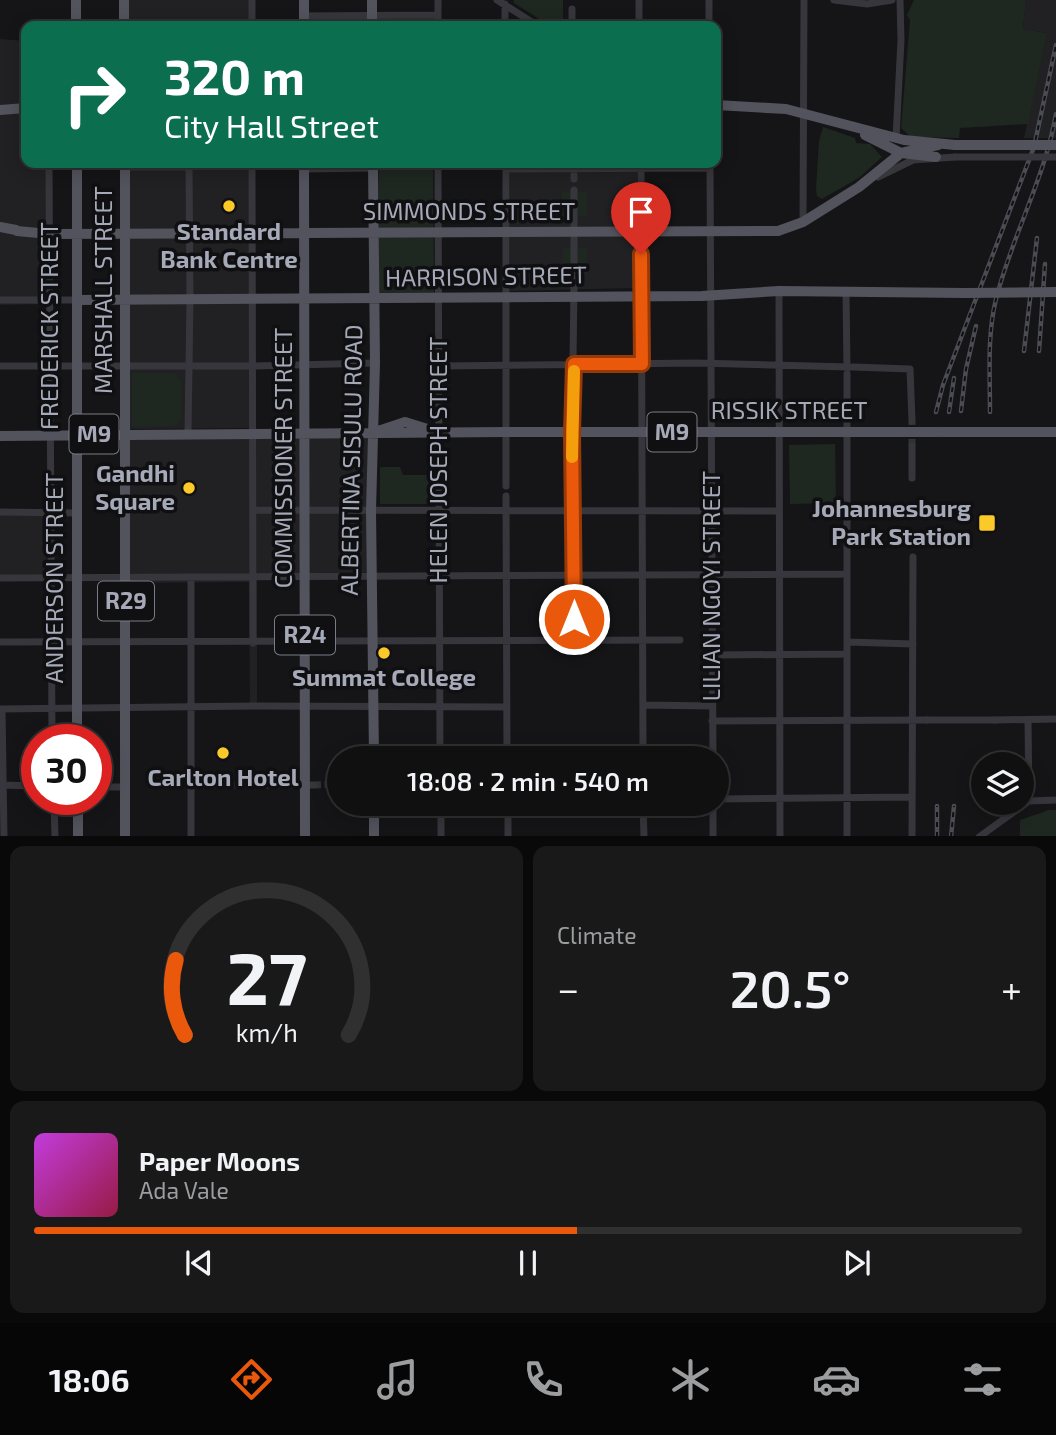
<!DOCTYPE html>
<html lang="en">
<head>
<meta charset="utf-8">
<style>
  body { margin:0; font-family:"Exo 2",sans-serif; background:#19191a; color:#f1f3f6; height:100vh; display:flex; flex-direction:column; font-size:26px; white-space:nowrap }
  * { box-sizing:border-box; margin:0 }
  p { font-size:23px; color:#9c9d9f }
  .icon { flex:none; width:38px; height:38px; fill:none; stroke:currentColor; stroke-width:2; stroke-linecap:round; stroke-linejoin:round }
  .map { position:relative; height:836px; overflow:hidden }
  .side { display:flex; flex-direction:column; gap:10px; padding:10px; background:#090909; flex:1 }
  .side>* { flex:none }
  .top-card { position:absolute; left:21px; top:21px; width:700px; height:147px; border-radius:14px; box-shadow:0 4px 18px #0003,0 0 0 2px #303031; background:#0b6e4f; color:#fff; overflow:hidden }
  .fabs { position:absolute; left:971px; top:752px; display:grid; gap:14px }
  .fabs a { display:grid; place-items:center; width:63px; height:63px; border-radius:50%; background:#101011; box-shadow:0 4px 18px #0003,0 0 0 2px #303031; font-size:35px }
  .speed { position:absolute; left:21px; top:724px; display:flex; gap:14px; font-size:35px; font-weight:700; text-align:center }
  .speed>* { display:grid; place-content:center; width:91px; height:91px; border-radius:50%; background:#101011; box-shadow:0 4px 18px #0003,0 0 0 2px #303031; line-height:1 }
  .speed .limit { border:10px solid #d22; background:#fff; color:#111 }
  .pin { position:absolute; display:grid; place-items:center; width:60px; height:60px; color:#fff; margin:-72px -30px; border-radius:50% 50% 50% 0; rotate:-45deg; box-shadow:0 0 7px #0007 }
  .pin .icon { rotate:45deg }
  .me { position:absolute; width:77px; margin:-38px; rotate:0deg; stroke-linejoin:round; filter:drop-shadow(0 0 5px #0008) }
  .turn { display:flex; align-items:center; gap:24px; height:147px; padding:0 28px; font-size:32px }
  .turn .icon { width:91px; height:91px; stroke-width:2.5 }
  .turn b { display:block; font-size:49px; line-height:60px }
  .big { font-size:52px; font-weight:600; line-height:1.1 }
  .side .widget { flex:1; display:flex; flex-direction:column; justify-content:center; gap:10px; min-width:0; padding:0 24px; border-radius:14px; background:#19191a }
  .side .dial { align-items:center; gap:0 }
  .dial svg { height:182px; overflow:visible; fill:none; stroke:#303031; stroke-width:7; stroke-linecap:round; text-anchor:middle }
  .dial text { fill:#f1f3f6; stroke:none }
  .song { display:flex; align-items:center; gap:21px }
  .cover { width:84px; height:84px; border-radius:10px; background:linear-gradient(135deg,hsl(290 70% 55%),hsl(340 70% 35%)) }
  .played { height:7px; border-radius:4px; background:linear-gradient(90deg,#ea580c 55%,#303031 55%) }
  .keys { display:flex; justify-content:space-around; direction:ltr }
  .heat { display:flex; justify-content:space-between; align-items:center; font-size:38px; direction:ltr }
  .side .tiles { flex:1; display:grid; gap:10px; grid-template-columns:1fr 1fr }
  .widget:last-child { grid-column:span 2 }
  .trip { position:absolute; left:327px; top:746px; width:402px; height:70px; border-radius:35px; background:#101011; box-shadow:0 4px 18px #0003,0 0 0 2px #303031; font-weight:600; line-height:70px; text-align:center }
  .tab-bar { display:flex; height:112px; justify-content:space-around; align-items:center; background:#060607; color:#9c9d9f }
  .tab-bar .icon { width:49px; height:49px }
  .tab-bar .on { color:#ea580c }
  .tab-bar b { font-size:32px; color:#f1f3f6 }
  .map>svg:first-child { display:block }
</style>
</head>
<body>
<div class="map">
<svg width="1056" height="837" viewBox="0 0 1056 837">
  <rect width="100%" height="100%" fill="#151517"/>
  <path fill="#212124" d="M129,0H249V26H129Z
    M1026,0H1056V138H1024L1047,33L1023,29Z
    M0,39L26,41V163H47V304L0,305Z
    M129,163H250V428L128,429Z
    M510,163H637V288L510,291Z
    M372,429V572L257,574V709H250L249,582L129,583L128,431Z
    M0,514L47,516L46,574L0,575Z"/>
  <path fill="#1f2721" d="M514,0H563V26H550L514,3Z
    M914,0H1026L1023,29L1047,33L1028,124L960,128L959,138L911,137L901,128L910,20L907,15Z
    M823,127L855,138L856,143L870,144L882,157L860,177L822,199L817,196L816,189L819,141Z
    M379,163H433L434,293H379Z
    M562,192H587V216H562Z
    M563,248H587V274H563Z
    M132,373H174L181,382V419L175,426L132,427Z
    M835,444L836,503L790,504L789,445Z
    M380,467H400L403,475H432L433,504H380Z
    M1049,810H1056V836H1020V820Z"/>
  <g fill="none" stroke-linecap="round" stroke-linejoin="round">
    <path stroke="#323337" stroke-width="7" stroke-dasharray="7 3.5" stroke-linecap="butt" d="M912,446V421
      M203,785H289
      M314,785L340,784"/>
    <path stroke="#36363c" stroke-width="7" d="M252,0V26
      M438,0V26
      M497,0L538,26
      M639,0V26
      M709,0V26
      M834,0L867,4L892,0
      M505,4V26
      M572,9V26
      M304,16L438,15
      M896,138L901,40L900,0
      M49,163L52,740
      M252,163L253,643
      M438,163L440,758
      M506,163V486
      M641,163L643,758
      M710,163L713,758
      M125,167H189
      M304,169L373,168
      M506,169L710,168
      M878,177L913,160L955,157
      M574,179V163
      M574,190V276
      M803,222L804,0
      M779,291L780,837
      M846,292L847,369
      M0,300H77
      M0,366H253L375,363
      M439,366L696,363L850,367
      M853,367L910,369L912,421
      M847,374V837
      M188,433L190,300L189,163
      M912,446V478
      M506,496L507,758
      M253,510L779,511
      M847,511L907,510
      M0,512L77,513
      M0,578L847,574
      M574,641L572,432L574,287
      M0,642L680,640
      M847,642L913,644
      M712,655L847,654
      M643,705L712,706
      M0,709L253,706L507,707
      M2,709L4,837
      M995,720L1056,719
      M1028,720L1029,801
      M712,721L927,720
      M0,785L37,786
      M289,785H314
      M96,787H126
      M718,799L912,797
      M54,800L55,837
      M441,803V837
      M508,803V837
      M643,803L644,837
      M713,803V837
      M191,837V577
      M912,837L913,557
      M979,837L1029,801L1056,800"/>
    <path stroke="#52535c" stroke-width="10" d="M76,0V26
      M124,0V26
      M304,0V26
      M372,0V26
      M716,105L786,109L904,140L955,145
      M0,110L26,108
      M865,135L901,153L936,157
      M77,163V740
      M125,163V837
      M304,163L305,837
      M373,163L375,363L371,510L374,758
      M0,227L16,230
      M17,231L49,234L778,231L803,222L859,187L901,153L938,145
      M77,300L702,296L779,291L965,293
      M378,431L405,422L434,431
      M0,436L506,432H941
      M78,837V800
      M374,837V803"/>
    <defs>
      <path id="rail" d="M1024,351L1037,238
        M1039,351L1045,264
        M961,411L966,369L976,326
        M936,412L943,385L1034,147L1056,45
        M949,412L954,378
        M990,412C990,374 987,336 996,299C1012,236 1045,178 1056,114
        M937,837V806
        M951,837L954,806"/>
    </defs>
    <use href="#rail" stroke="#4b4c53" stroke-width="4.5"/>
    <use href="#rail" stroke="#101012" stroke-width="2" stroke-dasharray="5" stroke-linecap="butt"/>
    <path stroke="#36363c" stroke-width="7" d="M955,157H1056
      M927,720H995"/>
    <path stroke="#52535c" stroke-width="10" d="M955,145H1056
      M965,293L1056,292
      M941,432H1056"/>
  </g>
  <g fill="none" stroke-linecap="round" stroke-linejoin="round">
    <defs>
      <path id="route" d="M574,619L572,432L574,364H642L641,254"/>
    </defs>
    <use href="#route" stroke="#983908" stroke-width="18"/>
    <use href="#route" stroke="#ea580c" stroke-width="12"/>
    <path stroke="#f59e0b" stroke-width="12" d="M572,457L574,371"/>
  </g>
  <g fill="#fbca29" stroke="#101012" stroke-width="2.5">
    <circle cx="229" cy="206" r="7"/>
    <circle cx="189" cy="488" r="7"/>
    <rect x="978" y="514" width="18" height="18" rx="3.5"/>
    <circle cx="384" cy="653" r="7"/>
    <circle cx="223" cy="753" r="7"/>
  </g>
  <g text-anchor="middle" stroke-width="7" stroke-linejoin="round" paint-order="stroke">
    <g fill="#101012" stroke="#797c86" stroke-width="2">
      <rect x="647.5" y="412.5" width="49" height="39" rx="5"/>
      <rect x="69.5" y="414.5" width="49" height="39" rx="5"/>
      <rect x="98" y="581.5" width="56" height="39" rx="5"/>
      <rect x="275" y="615.5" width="60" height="39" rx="5"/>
    </g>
    <g font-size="23" font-weight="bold" fill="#a6aab8">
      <text x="672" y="440">M9</text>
      <text x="94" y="442">M9</text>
      <text x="126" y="609">R29</text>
      <text x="305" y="643">R24</text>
    </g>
    <g font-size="24" fill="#a6aab8" stroke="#101012">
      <text x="469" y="220">SIMMONDS STREET</text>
      <text transform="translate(486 277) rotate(-1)" y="8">HARRISON STREET</text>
      <text transform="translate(104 290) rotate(-90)" y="8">MARSHALL STREET</text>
      <text transform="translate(50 326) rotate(-90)" y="8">FREDERICK STREET</text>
      <text x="789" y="419">RISSIK STREET</text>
      <text transform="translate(284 458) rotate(-90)" y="8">COMMISSIONER STREET</text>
      <text transform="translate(352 460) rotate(-89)" y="8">ALBERTINA SISULU ROAD</text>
      <text transform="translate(439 460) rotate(-90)" y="8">HELEN JOSEPH STREET</text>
      <text transform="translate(55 578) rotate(-90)" y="8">ANDERSON STREET</text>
      <text transform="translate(712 586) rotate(-90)" y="8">LILIAN NGOYI STREET</text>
    </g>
    <g font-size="24" font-weight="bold" fill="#a6aab8" stroke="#101012">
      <text x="229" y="240">Standard<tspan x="229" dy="28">Bank Centre</tspan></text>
      <text x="175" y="482" text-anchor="end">Gandhi<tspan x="175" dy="28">Square</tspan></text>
      <text x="971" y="517" text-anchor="end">Johannesburg<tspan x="971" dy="28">Park Station</tspan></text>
      <text x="384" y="686">Summat College</text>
      <text x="223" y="786">Carlton Hotel</text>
    </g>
  </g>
</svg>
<div class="fabs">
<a><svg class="icon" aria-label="layers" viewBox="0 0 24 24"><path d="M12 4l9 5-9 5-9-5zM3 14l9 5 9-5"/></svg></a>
</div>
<div class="speed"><div class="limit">30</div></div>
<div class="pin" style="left:641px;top:254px;background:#d93025"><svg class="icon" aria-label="arrive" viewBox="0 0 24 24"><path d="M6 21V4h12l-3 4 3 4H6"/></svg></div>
<svg class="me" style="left:574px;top:619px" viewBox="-20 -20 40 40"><circle r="17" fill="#ea580c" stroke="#fff" stroke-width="3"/><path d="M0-11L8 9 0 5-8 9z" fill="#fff"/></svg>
<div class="trip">18:08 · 2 min · 540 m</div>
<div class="top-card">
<div class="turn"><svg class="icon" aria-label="right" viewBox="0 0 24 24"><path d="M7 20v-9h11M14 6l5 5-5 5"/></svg><div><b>320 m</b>City Hall Street</div></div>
</div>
</div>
<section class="side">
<div class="tiles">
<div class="widget dial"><svg viewBox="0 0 100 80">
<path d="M14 69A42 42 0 1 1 86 69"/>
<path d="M14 69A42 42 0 0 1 10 36" stroke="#ea580c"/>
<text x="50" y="56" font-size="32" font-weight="700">27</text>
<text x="50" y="72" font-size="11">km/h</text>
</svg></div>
<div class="widget"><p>Climate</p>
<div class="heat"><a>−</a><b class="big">20.5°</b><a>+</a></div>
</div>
<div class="widget">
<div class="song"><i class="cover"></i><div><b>Paper Moons</b><p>Ada Vale</p></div></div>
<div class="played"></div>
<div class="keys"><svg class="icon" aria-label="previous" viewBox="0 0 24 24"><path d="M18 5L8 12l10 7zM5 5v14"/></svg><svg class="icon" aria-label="pause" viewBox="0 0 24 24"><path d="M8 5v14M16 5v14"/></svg><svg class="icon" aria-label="next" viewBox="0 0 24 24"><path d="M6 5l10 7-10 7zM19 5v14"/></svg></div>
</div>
</div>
</section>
<nav class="tab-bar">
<b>18:06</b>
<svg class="icon on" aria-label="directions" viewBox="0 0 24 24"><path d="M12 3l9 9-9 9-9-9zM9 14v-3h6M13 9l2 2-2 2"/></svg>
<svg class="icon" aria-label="music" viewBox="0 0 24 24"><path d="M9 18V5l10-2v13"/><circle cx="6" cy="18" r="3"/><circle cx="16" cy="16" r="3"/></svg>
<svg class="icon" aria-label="phone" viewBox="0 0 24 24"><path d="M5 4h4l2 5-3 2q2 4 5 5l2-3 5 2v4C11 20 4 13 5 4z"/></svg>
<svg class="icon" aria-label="climate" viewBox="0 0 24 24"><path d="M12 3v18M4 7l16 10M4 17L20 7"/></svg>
<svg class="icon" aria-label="car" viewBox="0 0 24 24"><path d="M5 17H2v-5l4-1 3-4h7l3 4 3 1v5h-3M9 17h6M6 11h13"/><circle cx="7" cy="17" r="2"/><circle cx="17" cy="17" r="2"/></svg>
<svg class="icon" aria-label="filters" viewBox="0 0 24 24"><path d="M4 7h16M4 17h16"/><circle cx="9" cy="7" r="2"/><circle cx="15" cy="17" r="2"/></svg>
</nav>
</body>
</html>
